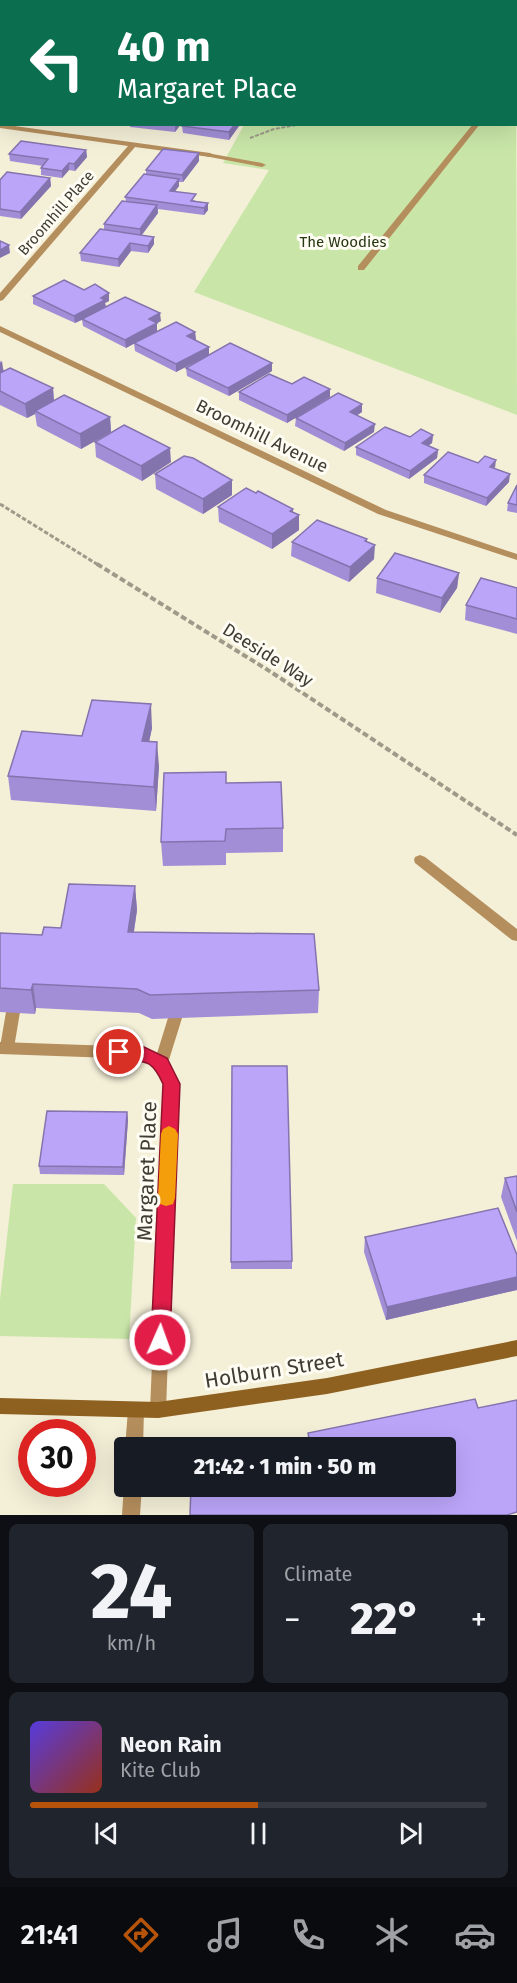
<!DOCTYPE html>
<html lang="en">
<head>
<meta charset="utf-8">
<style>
  body { margin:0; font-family:"Fira Sans",sans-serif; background:#20242c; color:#f1f3f6; height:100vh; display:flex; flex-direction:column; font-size:22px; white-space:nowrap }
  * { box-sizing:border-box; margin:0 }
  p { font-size:20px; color:#9ea1a6 }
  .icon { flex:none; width:33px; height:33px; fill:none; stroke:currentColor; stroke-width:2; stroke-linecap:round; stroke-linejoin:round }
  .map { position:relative; height:1515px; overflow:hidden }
  .panel { display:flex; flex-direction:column; gap:9px; padding:9px; background:#0d0f14; flex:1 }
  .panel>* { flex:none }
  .guide { position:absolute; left:0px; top:0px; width:518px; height:126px; box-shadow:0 6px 24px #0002; background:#0b6e4f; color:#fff; overflow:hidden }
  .speed { position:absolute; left:18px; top:1419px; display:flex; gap:12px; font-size:30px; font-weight:700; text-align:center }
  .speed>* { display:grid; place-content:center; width:78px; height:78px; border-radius:50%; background:#171b24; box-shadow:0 6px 24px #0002; line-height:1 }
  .speed .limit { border:9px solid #d22; background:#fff; color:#111 }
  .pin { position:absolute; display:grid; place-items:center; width:51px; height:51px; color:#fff; margin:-26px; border:3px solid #fff; border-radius:50%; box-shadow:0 2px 6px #0007 }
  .me { position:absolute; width:66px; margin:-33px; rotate:2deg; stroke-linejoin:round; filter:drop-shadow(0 0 4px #0008) }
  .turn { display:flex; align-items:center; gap:21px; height:126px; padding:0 18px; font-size:27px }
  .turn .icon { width:78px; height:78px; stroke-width:2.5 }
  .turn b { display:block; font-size:42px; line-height:51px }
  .big { font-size:45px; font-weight:800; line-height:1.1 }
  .panel .tile { flex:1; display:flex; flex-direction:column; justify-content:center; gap:9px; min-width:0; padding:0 21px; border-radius:9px; background:#20242c }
  .panel .dial { align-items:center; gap:0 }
  .dial b { font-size:78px; line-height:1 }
  .song { display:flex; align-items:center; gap:18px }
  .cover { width:72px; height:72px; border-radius:9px; background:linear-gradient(135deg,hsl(250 70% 55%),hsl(10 70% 35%)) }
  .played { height:6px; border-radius:3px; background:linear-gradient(90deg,#b45309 50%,#363941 50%) }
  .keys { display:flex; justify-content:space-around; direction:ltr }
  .heat { display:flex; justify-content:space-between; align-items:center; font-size:33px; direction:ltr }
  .panel .tiles { flex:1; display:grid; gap:9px; grid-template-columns:1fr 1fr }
  .tile:last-child { grid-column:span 2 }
  .trip { position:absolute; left:114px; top:1437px; width:342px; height:60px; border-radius:6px; background:#171b24; box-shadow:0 6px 24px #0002; font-weight:800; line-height:60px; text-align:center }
  .tabs { display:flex; height:96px; justify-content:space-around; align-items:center; background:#090b0e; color:#9ea1a6 }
  .tabs .icon { width:42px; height:42px }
  .tabs .current { color:#b45309 }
  .tabs b { font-size:27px; color:#f1f3f6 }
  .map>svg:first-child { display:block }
</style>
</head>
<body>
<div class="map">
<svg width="517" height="1515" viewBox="0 0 517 1515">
  <rect width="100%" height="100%" fill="#f4efd7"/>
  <path fill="#c9e6a8" d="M516,38L517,415L194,292L269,170L223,163L244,125L516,124Z
    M13,1184H104L136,1218L129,1339L0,1336V1299Z"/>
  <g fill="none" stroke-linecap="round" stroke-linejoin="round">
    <path stroke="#9e9a89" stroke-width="2" stroke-dasharray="4 1.5" stroke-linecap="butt" d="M250,138L274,129L301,124"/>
    <path stroke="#9e9a89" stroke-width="3" stroke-dasharray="4.5 2" stroke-linecap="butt" d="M0,504L100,566"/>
    <path stroke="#9e9a89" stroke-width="4" stroke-dasharray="6 3" stroke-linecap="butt" d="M97,564L271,672L517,835"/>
    <path fill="#b58e5d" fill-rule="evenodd" d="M516,76H517L516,81Z
      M473,124H480L364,270H358V266Z
      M207,153L262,163L266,165L262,167L210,157H207Z
      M420,855L425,857L517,929V941L512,940L415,863L414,860L415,857Z
      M13,1006L18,1008L20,1012L14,1048L12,1052L7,1054L2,1052L0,1047L6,1012L8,1008Z
      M175,1012L180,1014L182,1018L168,1063L166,1067L161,1069L156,1067L154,1063L168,1018L170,1014Z"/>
    <path fill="#b58e5d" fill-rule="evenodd" d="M342,0H349L341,2Z
      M0,124L210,153L214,155L210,157L135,147L3,300L0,301V293L128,146L0,128Z
      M0,326L386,510L517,554V560L378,514L0,332Z
      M0,1042L142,1047L166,1059L178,1084L166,1410L164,1416L158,1418L152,1416L150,1410L164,1084L156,1067L140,1059L0,1054Z
      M136,1402L142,1404L144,1410L143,1448H125L128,1410L130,1404Z
      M124,1485L142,1486L140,1515H122Z"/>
    <path fill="#8e6120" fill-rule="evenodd" d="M40,0L63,2H41Z
      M516,27H517V31H516Z
      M517,1340V1356L327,1394L158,1418L0,1414V1398L158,1402L327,1378Z"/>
  </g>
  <path fill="#a18ed6" d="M237,0H274L273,2H254Z
    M375,0H414L413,2H375Z
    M130,124H181L175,132L130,127Z
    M182,126H239L229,140L183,133Z
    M86,150L87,157L75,171L69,170L62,178L41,175V168L43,166L10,161L9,154Z
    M199,161L183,182H179V186L175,191L196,201L208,203V210L204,215L158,209V213L142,235L154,244L148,253L131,251L119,267L81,261L80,253L104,230V224L126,201L125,197L146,174V170Z
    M50,178L51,186L21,219L0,216V180Z
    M84,290L109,293V301L105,303L106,307L161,321L157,323V331L126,348L83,326L82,320L75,323L33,304V296Z
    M195,332L196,340H195L209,347V355L176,372L135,351L134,343Z
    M0,360L4,371L53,388L54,401L110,417L111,432L81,449L37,426L35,414L27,418L0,405Z
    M272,363V371L229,396L187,376L186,368Z
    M292,384L330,397L287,423L239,400V392Z
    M362,404V412L357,415L374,432L344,451L295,426L296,418Z
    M433,435L432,443L428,446L438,450L437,458L409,479L356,455V447L410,437Z
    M95,442L171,462L142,481L96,457Z
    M478,463L495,469L509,482L486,506L424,483V475Z
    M155,474L232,495L203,514L156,489Z
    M517,485V513L507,511L508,503Z
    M218,507L293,509V512L299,515V530L272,549L219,522Z
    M367,539V542L374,559L349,582L291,556L292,542Z
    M459,573L457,588L440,613L376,593L377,578Z
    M517,588V634L465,620L466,605Z
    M152,728L149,742L159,766L156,811L11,800L8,776L82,736Z
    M226,783L283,828V852L226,853V865L163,866L161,842Z
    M135,886L137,910L134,932L319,990L318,1013L152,1019L139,1013L36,1008L35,1014L0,1012V933L42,935L61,928Z
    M232,1066L292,1261V1269H231Z
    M127,1112L128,1120L124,1175L40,1174L39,1166Z
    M517,1176V1241L501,1197L505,1178Z
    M365,1237L517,1255V1290L386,1320L364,1252Z"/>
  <path fill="#8374ae" d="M175,124H181L175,132Z
    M235,124H239V126L229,140V132Z
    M86,150L87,157L75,171L74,164Z
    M199,153V161L183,182L182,175Z
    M69,163V170L62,178V171Z
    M50,178L51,186L21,219L20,212Z
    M179,179V186L170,198V191Z
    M208,203V210L204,215V208Z
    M157,205L158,213L140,237V229Z
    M154,237V244L148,253V246Z
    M130,243L131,251L119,267L118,259Z
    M9,245L10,253L0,258V250Z
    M109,293V301L105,303L106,307L75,323L74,316L101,298Z
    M160,313L161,321L149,327V319Z
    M157,323V331L126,348L125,340Z
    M195,332L196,340L187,344V336Z
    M209,347V355L176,372V364Z
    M2,361L4,376L0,378V363Z
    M272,363V371L229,396L228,388Z
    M53,388L54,403L35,411V414L27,418L25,404Z
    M330,389V397L287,423V415Z
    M362,404V412L350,420V412Z
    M110,417L111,432L81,449L80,434Z
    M375,424L374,432L344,451L345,443Z
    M433,435L432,443L421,451L422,443Z
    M170,448L171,462L142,481L141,466Z
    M438,450L437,458L409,479L410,471Z
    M496,460L495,468L490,467Z
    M510,474L509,482L486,506L487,498Z
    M232,480V495L203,514V499Z
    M293,509V519L299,515V530L272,549V534L290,511Z
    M367,539L366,552L375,545L374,559L349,582L350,567L365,541Z
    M459,573L457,588L440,613L442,598Z
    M151,704L152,728L144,765L142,741Z
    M157,742L159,766L156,811L154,787Z
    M135,886L137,910L130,956L128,932Z
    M33,984L36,1008L35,1014L31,990Z
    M127,1112L128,1120L124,1175L123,1167Z
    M517,1277V1290L386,1320L387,1307Z"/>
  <path fill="#bba5f9" stroke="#8374ae" stroke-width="1.5" d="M283,0H320V2Z
    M0,80H2V102H0Z
    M184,124H235L229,132L182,126Z
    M21,141L86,150L74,164L69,163L62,171L41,168L48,159L9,154Z
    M163,149L199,153L182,175L146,170Z
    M7,172L50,178L20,212L0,209V180Z
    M144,174L179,179L170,191L196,194L191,201L208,203L204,208L125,197Z
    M122,201L157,205L140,229L104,224Z
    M100,229L154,237L148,246L130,243L118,259L80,253Z
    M0,241L9,245L0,250Z
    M64,280L84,290L95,284L109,293L101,298L105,300L74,316L33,296Z
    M125,297L160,313L149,319L157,323L125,340L82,319Z
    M176,322L195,332L187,336L209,347L176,364L134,343Z
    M230,343L272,363L228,388L186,368Z
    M10,368L53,388L25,404L0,391V373Z
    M269,374L292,384L304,377L330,389L287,415L239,392Z
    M338,393L362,404L350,412L375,424L345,443L296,418Z
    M64,395L110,417L80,434L35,411Z
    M124,425L170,448L141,466L95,442Z
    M385,427L410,437L421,429L433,435L422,443L438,450L410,471L356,447Z
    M448,452L478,463L485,456L496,460L490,467L510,474L487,498L424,475Z
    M184,456L193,458L232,480L203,499L155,474Z
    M517,485V505L508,503Z
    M246,488L256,493L258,491L293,509L290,511L299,515L272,534L218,507Z
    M317,520L367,539L365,541L375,545L350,567L292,542Z
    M395,553L459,573L442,598L377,578Z
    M481,578L517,588V619L466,605Z
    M92,700L151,704L142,741L157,742L154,787L8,776L22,731L82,736Z
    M226,772V783L281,782L283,828L226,829L225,841L161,842L164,773Z
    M69,884L135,886L128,932L314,934L319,990L150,995L137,989L33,984L31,990L0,988V933L42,935L44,927L61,928Z
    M232,1066H287L292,1261L231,1262Z
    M47,1111L127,1112L123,1167L39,1166Z
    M517,1176V1212L505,1178Z
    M498,1208L517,1255V1277L387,1307L365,1237Z
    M475,1399L478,1408L517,1400V1512L507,1515H190L191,1486H446V1448H294L310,1444L308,1433Z"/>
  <path fill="#e11d48" stroke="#92132f" stroke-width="1.5" d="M119,1046H142L167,1058L180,1084L170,1340L167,1347L160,1349L154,1347L151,1340L163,1084C148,1051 140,1066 114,1057L111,1052L114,1048Z"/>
  <path fill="#f59e0b" d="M169,1126L175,1129L178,1134L175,1198L173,1204L166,1206L160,1204L158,1198L161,1134L163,1129Z"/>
  <g text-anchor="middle" stroke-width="6" stroke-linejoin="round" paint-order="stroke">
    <g font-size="15" fill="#3e3c33" stroke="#fefcf3">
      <text transform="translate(56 213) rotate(-49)" y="5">Broomhill Place</text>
    </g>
    <g font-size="15" fill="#273612" stroke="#fefcf3">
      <text x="343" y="247">The Woodies</text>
    </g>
    <g font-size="18" fill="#3e3c33" stroke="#fefcf3">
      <text transform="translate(262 436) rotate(26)" y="6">Broomhill Avenue</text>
      <text transform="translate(268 655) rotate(32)" y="6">Deeside Way</text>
    </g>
    <g font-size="21" fill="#3e3c33" stroke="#fefcf3">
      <text transform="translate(147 1171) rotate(-88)" y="7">Margaret Place</text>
      <text transform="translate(274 1370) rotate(-9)" y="7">Holburn Street</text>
    </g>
  </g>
</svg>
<div class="speed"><div class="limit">30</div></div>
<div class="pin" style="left:119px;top:1052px;background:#d93025"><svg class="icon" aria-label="arrive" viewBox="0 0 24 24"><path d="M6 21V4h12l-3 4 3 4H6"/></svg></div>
<svg class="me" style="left:160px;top:1340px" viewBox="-20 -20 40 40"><circle r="17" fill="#e11d48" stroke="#fff" stroke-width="3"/><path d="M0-11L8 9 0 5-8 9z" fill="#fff"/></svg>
<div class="trip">21:42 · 1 min · 50 m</div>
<div class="guide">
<div class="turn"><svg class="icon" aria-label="left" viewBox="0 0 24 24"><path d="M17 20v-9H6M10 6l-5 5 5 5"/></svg><div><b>40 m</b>Margaret Place</div></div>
</div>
</div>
<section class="panel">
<div class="tiles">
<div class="tile dial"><b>24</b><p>km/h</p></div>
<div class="tile"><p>Climate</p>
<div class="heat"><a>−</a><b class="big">22°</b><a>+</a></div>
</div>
<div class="tile">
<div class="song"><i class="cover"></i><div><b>Neon Rain</b><p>Kite Club</p></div></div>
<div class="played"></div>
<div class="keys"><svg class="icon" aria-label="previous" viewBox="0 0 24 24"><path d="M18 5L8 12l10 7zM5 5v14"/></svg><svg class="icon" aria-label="pause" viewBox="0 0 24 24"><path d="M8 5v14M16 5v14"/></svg><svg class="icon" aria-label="next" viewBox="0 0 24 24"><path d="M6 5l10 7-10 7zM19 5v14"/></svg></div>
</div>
</div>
</section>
<nav class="tabs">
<b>21:41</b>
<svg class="icon current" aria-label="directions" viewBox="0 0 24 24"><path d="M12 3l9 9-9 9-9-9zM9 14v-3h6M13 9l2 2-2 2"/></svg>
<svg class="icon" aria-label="music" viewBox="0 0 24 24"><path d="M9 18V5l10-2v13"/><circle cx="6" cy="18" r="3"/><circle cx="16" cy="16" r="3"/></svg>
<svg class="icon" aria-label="phone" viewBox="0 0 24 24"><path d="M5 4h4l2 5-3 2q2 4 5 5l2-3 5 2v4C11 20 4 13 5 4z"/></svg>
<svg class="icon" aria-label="climate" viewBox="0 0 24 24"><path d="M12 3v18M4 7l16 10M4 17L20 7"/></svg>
<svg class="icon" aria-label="car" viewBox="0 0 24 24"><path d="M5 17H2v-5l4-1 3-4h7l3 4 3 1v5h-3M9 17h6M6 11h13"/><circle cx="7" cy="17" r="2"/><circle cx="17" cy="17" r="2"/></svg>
</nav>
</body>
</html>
